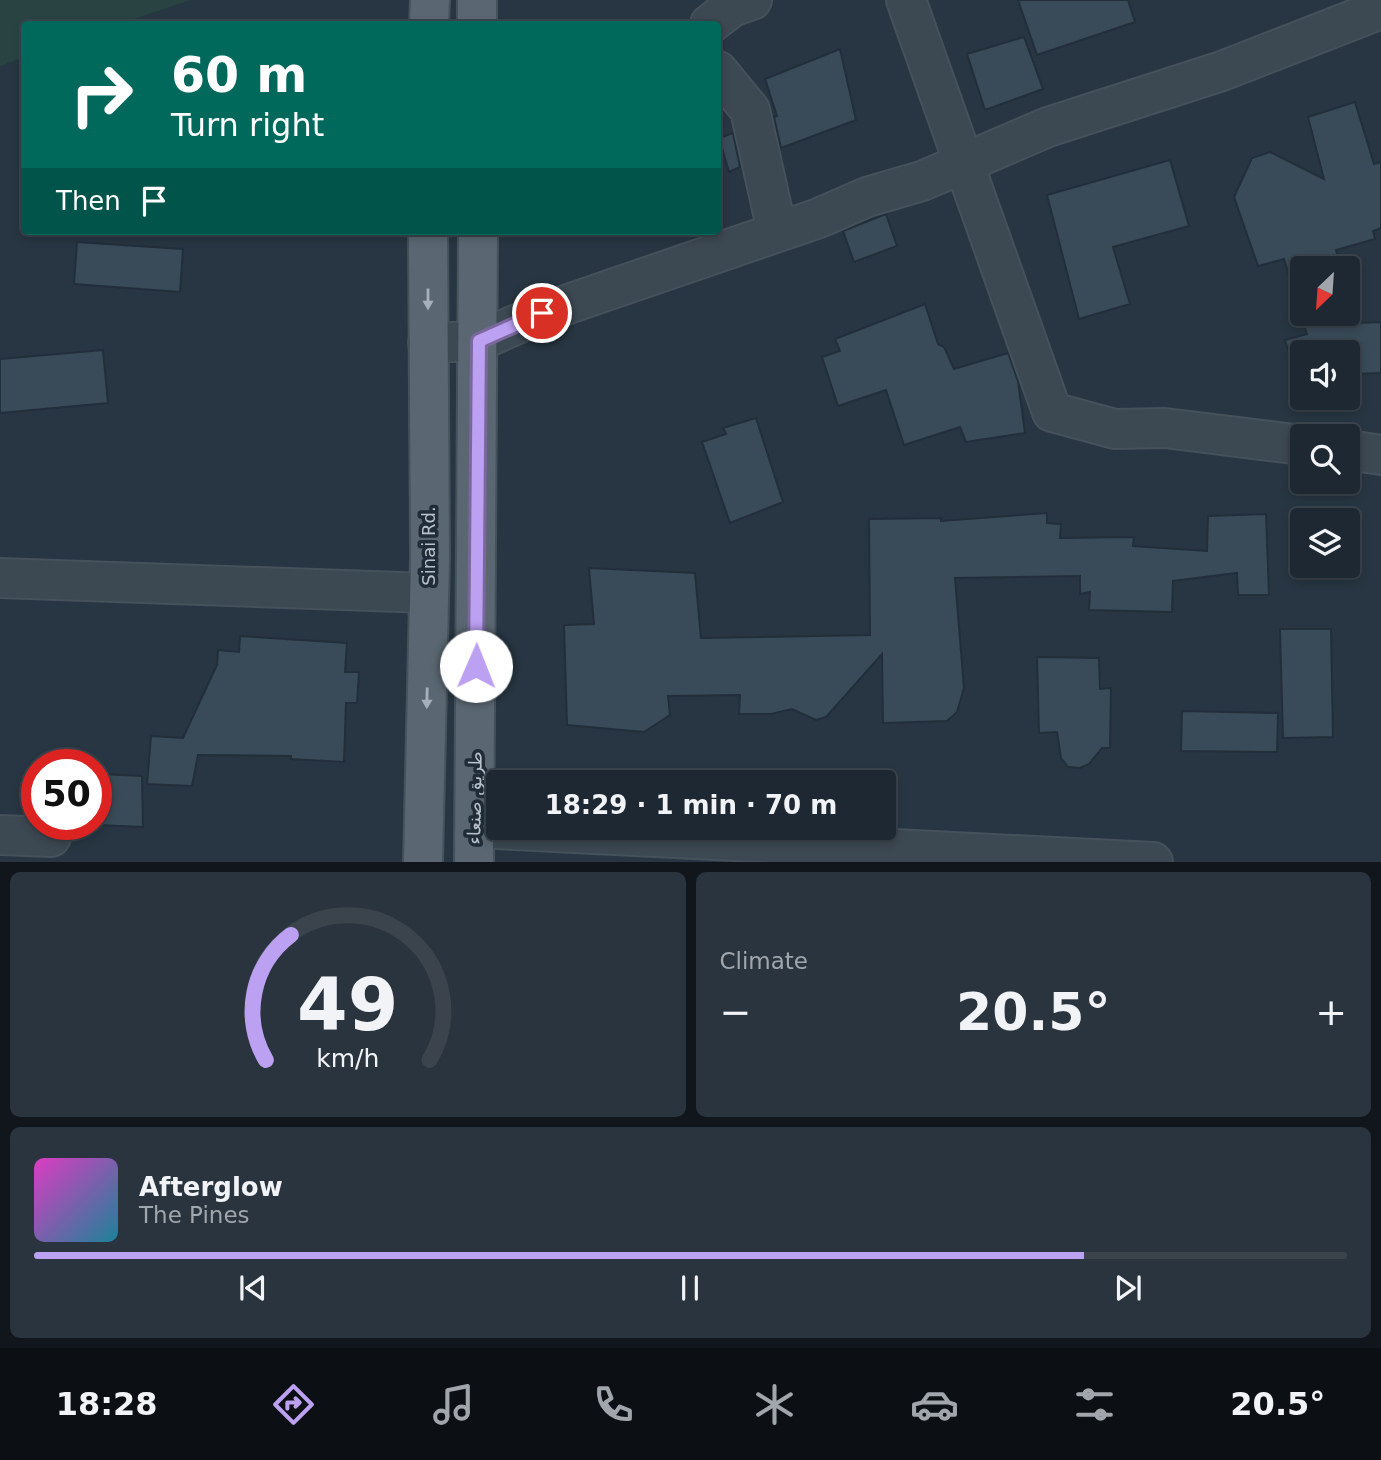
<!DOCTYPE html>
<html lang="en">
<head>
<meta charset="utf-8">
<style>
  body { margin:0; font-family:"DejaVu Sans","Noto Naskh Arabic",sans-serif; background:#2a343e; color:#f1f3f6; height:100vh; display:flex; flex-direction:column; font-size:26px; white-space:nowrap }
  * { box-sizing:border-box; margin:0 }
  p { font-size:23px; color:#a0a6ac }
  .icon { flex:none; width:38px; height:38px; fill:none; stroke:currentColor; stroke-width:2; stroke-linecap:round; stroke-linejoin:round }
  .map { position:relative; height:862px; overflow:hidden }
  .side { display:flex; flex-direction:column; gap:10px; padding:10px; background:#10161c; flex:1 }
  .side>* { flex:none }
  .top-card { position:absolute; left:21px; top:21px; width:700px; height:214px; border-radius:7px; box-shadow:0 4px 10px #0003,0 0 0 2px #3b444d; background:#00695c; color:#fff; overflow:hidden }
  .needle { width:46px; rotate:205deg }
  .fabs { position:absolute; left:1290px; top:256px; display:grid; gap:14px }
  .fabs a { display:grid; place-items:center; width:70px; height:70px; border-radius:7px; background:#1d2832; box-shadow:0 4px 10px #0003,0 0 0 2px #3b444d; font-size:35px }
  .speed { position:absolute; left:21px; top:749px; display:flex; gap:14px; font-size:35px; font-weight:700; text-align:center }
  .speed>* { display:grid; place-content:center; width:91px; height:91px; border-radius:50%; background:#1d2832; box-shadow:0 4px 10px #0003,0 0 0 2px #3b444d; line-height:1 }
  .speed .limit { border:10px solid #d22; background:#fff; color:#111 }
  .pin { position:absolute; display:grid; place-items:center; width:60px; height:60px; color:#fff; margin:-30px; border:4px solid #fff; border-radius:50%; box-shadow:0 2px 7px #0007 }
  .me { position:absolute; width:77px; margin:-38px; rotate:1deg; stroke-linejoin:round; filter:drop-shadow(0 0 5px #0008) }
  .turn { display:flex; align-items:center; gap:24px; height:147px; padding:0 35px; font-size:32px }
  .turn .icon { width:91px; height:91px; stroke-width:2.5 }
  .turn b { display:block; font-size:49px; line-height:60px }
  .then { display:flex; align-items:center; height:66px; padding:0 35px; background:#0003; gap:14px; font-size:26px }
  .big { font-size:52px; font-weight:700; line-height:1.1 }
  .side .widget { flex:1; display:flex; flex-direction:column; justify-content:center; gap:10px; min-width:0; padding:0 24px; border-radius:10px; background:#2a343e }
  .side .dial { align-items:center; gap:0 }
  .dial svg { height:182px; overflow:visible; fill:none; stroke:#3b444d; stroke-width:7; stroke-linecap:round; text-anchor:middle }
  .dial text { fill:#f1f3f6; stroke:none }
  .song { display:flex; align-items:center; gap:21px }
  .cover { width:84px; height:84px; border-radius:10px; background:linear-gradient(135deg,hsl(310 70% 55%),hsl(190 70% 35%)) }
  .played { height:7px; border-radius:4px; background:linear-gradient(90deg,#bca0f2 80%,#3b444d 80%) }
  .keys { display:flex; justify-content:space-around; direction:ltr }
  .heat { display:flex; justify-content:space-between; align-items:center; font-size:38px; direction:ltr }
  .side .tiles { flex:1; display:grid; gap:10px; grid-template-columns:1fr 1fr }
  .widget:last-child { grid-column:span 2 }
  .trip { position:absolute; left:486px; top:770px; width:410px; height:70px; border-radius:7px; background:#1d2832; box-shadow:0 4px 10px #0003,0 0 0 2px #3b444d; font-weight:700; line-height:70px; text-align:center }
  .tabs { display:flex; height:112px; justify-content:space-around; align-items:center; background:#0c1014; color:#a0a6ac }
  .tabs .icon { width:49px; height:49px }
  .tabs .on { color:#bca0f2 }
  .tabs b { font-size:32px; color:#f1f3f6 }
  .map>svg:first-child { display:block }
</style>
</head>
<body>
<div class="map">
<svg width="1381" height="862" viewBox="0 0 1381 862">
  <rect width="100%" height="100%" fill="#273642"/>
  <path fill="#294343" d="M0,0H191L119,24H24V57L0,66Z"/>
  <path fill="#394b58" stroke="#222f3a" stroke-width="2" d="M1018,0H1128L1135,22L1037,55Z
    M1024,37L1043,89L985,110L967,54Z
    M840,49L856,120L781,148L774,117L777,116L765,79Z
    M1355,102L1374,164L1381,162V228L1373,231L1375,239L1336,250L1341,268H1302V313H1348V288L1358,323L1381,322V373L1351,374L1348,352H1302V373L1296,375L1285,340L1307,334L1284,259L1258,266L1234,197L1252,158L1270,152L1324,179L1308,117Z
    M733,133L740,167L729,172L719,138Z
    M1170,160L1189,226L1113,247L1130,304L1079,319L1047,195Z
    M886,214L897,246L854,262L843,231Z
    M77,242L183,249L180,292L74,284Z
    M925,304L938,344L944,347L954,369L1008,353L1018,381L1025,433L966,442L960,427L904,445L886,390L838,406L822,357L840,351L835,339Z
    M103,350L108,403L0,413V359Z
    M756,418L783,502L730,523L702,442L726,434L723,428Z
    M1047,513V523L1061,524L1060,538L1134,537L1133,546L1207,551L1208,516L1266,514L1269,595H1238L1237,573L1173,581L1172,612L1089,610L1090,592L1080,594V576L955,578L964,688L957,712L947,721L883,723L882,654L826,717L816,720L792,709L771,714H739L740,695L668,696L670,715L644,732L567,725L564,625L594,624L589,568L695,573L701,638L870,635L869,519L941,518V521Z
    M1280,629H1331L1333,737L1283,738Z
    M240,636L347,643L345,672H359L357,703H346L344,762L291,759V756L198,755L192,786L147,784L151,736L183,738L217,665L218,650L239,652Z
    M1037,657L1099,658L1100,689L1111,688L1110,748H1102L1089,764L1080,768L1068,767L1061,758L1057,732L1039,733Z
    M1182,711L1278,713L1277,752L1181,751Z
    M99,774L142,776L143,827L97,825Z"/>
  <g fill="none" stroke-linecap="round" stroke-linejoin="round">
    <defs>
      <path id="minor" d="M906,0L1052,412L1115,429L1165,428L1302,445
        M710,24L732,7L752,0
        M718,71L750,110L777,231
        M428,343L479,341L542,313L819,218L867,197L922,181L1048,127L1222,71L1381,9
        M1348,450L1381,455
        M0,578L429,593
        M475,828L1153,862
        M0,835L51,837"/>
      <path id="major" d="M477,0V24
        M429,24L430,0
        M423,862L430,558L428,231
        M474,862L478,231"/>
    </defs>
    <use href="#minor" stroke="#45515b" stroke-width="42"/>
    <use href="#major" stroke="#45515b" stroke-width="42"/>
    <use href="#minor" stroke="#3c4852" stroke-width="38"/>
    <use href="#major" stroke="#5a6772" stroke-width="38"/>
  </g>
  <defs><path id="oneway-solid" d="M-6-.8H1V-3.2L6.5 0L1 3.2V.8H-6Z" transform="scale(1.75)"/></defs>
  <g fill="#a6b0ba">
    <use href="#oneway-solid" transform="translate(428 299) rotate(90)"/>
    <use href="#oneway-solid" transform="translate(427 698) rotate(91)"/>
  </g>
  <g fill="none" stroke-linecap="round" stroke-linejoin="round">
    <defs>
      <path id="route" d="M476,666L479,341L542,313"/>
    </defs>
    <use href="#route" stroke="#7a689d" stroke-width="18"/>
    <use href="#route" stroke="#bca0f2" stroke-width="12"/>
  </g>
  <g text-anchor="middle" stroke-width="7" stroke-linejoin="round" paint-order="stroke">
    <g font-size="18" fill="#b9c2cc" stroke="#202d38">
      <text transform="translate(429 546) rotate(-90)" y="6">Sinai Rd.</text>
      <text transform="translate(475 798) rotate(-89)" y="6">طريق صنعاء</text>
    </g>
  </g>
</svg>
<div class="fabs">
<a><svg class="needle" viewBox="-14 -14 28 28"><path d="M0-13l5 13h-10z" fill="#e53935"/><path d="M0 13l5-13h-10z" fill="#a0a6ac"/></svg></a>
<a><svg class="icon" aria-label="sound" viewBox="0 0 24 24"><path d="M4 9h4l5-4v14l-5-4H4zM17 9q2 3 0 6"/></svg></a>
<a><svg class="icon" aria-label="search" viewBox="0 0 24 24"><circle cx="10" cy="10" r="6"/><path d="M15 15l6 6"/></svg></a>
<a><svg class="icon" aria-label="layers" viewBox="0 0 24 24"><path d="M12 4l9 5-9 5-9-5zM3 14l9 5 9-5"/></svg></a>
</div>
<div class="speed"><div class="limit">50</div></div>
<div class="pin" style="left:542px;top:313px;background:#d93025"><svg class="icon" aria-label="arrive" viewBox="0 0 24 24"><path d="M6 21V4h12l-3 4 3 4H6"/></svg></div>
<svg class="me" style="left:476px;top:666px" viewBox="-20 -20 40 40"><circle r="19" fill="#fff"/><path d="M0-13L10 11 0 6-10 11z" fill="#bca0f2"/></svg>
<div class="trip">18:29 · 1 min · 70 m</div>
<div class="top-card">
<div class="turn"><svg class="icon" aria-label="right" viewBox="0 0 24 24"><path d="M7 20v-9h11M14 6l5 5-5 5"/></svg><div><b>60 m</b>Turn right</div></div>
<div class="then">Then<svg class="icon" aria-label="arrive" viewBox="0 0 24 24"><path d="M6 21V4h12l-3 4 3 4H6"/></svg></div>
</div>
</div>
<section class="side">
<div class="tiles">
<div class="widget dial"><svg viewBox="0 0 100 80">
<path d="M14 69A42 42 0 1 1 86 69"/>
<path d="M14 69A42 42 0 0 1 25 14" stroke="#bca0f2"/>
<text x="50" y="56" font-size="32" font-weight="700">49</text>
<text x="50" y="72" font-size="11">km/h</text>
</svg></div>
<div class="widget"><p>Climate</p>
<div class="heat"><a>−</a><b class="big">20.5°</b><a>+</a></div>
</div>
<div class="widget">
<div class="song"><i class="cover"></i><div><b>Afterglow</b><p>The Pines</p></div></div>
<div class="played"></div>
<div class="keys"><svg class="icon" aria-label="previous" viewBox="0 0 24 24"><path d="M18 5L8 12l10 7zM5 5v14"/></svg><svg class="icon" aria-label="pause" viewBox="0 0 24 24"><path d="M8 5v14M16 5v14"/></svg><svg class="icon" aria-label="next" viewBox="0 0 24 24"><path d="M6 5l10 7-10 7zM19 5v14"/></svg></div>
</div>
</div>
</section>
<nav class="tabs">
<b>18:28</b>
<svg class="icon on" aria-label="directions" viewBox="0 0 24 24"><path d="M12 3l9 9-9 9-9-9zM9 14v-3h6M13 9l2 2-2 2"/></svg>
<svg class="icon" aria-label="music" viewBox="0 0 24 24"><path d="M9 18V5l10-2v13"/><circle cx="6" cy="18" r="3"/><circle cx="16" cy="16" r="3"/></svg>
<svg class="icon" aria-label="phone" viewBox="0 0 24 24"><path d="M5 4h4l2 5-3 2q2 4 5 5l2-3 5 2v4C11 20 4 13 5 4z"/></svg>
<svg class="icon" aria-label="climate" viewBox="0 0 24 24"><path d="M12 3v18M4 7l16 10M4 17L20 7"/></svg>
<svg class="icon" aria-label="car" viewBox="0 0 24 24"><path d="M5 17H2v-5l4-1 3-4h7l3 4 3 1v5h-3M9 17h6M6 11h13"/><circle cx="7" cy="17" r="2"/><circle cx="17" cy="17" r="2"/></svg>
<svg class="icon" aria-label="filters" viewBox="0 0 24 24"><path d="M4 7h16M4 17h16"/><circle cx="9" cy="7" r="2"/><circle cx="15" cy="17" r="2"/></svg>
<b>20.5°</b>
</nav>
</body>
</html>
